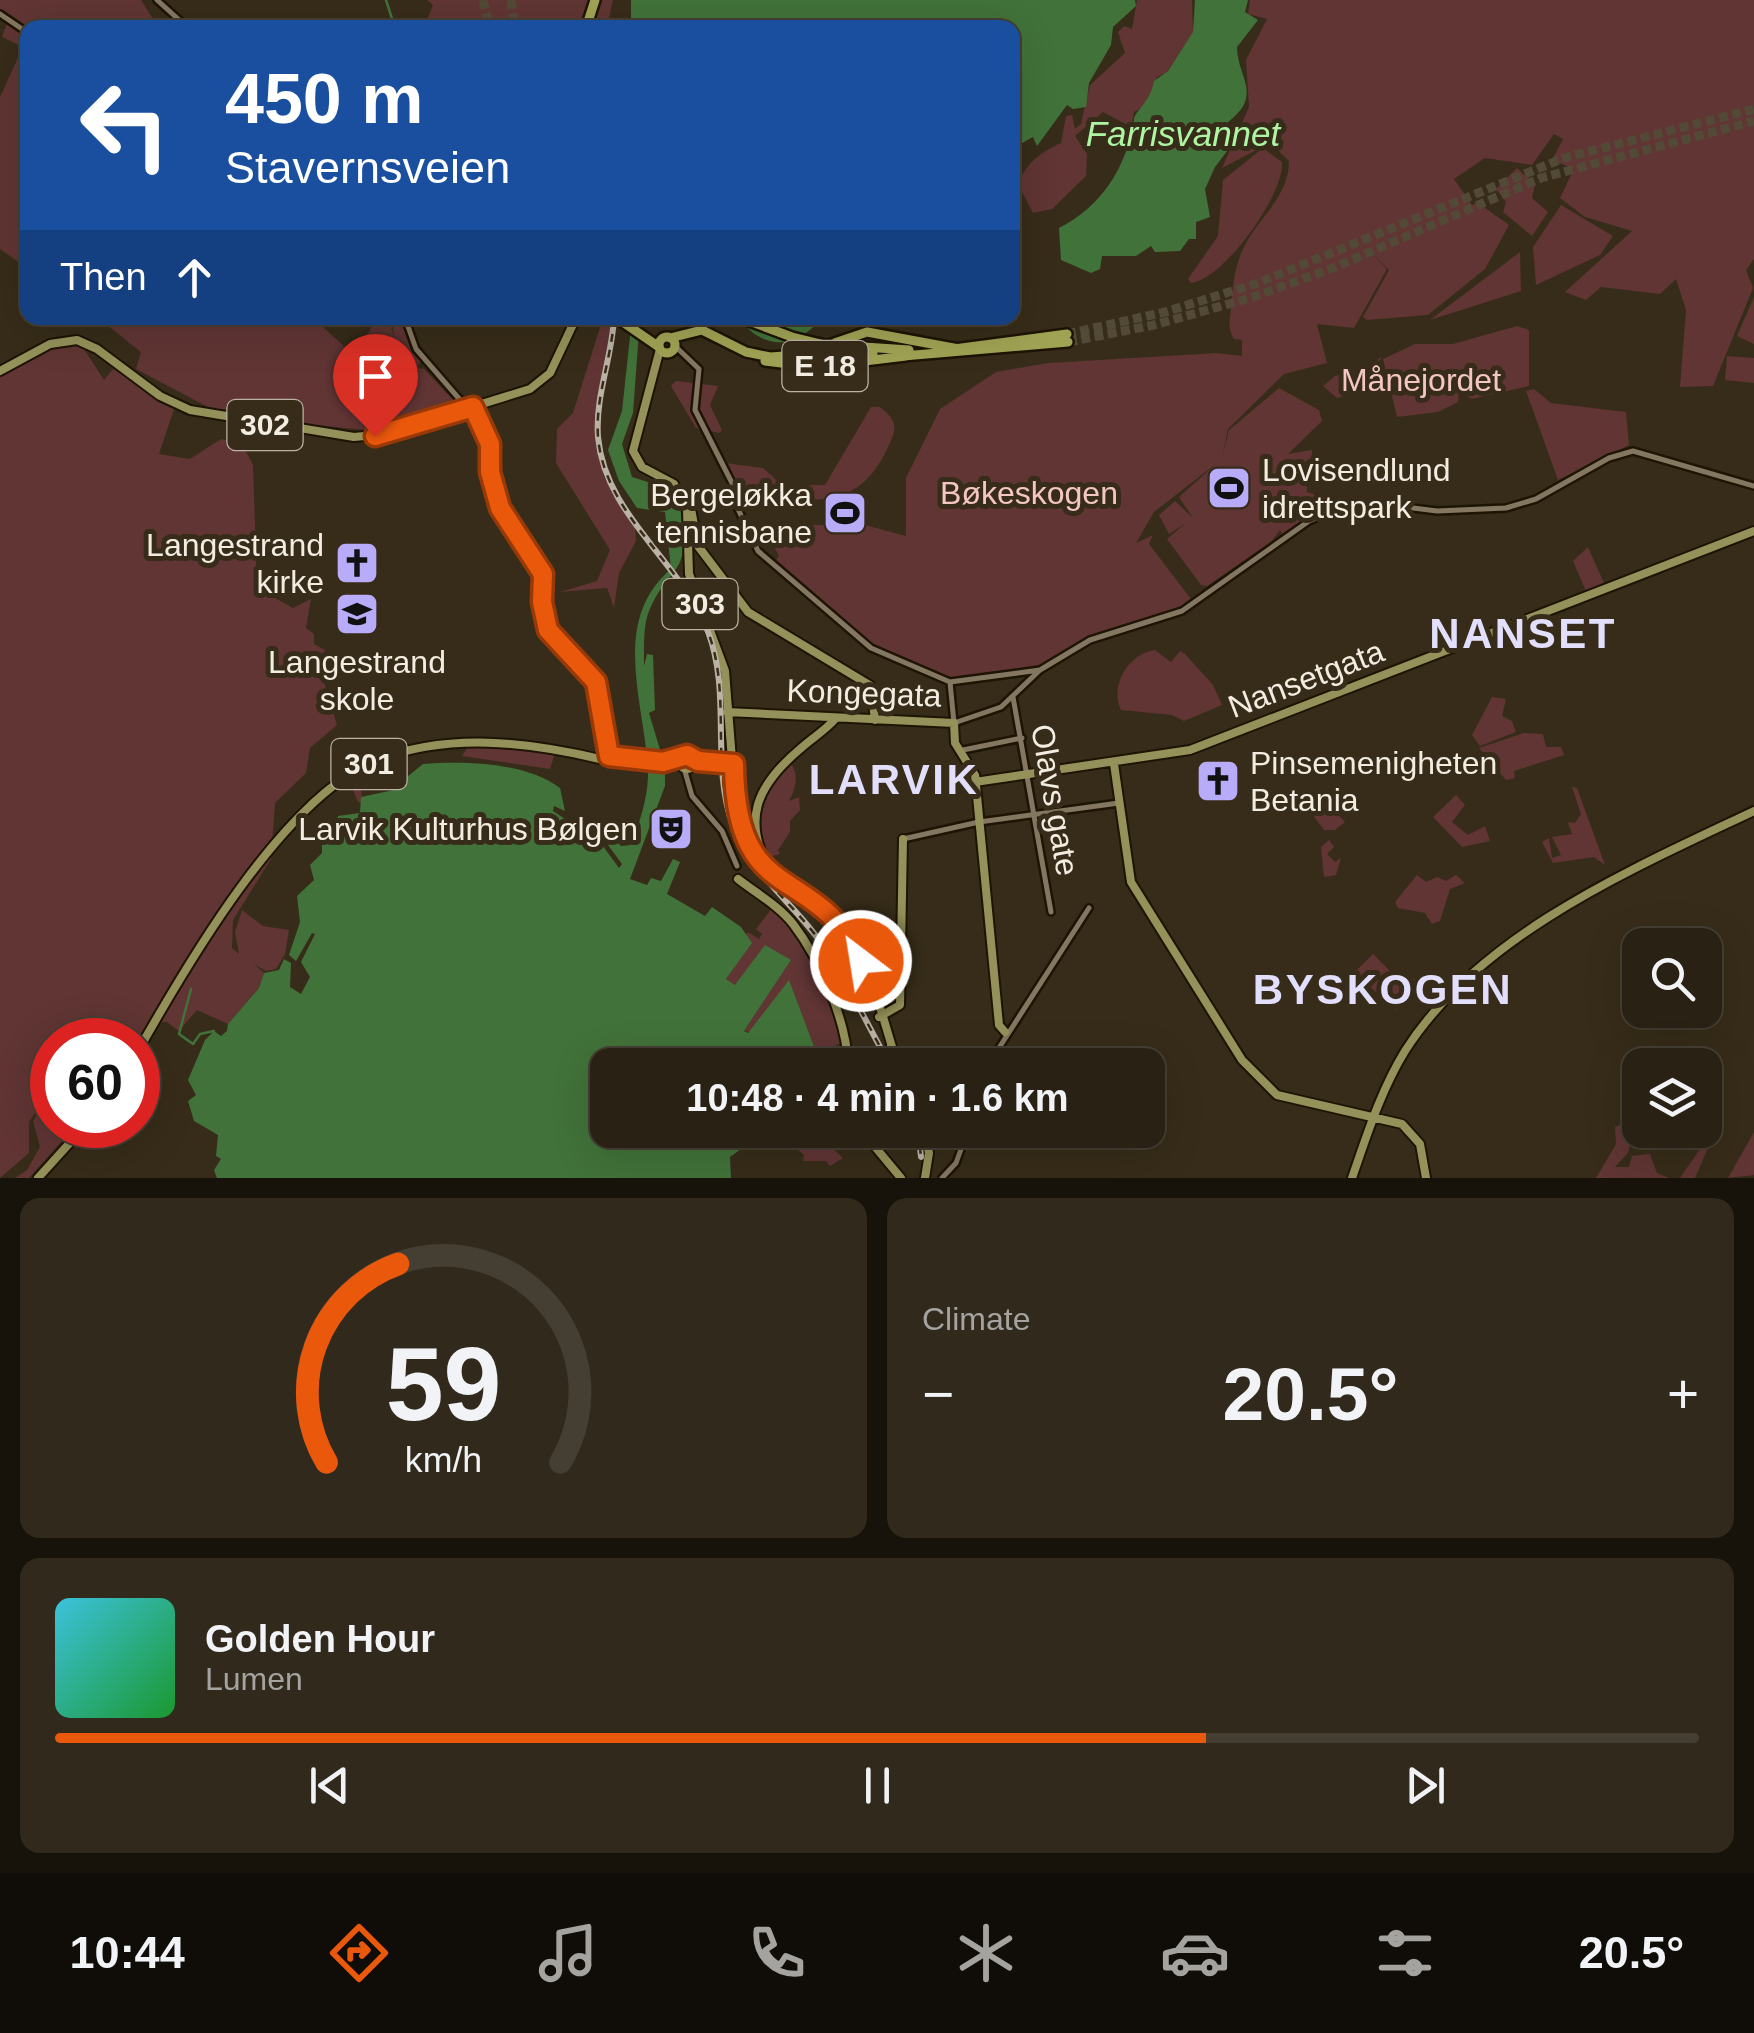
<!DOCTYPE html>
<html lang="en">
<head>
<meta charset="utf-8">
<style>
  body { margin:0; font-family:Arial,sans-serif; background:#31291c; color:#f1f3f6; height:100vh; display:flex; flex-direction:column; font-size:38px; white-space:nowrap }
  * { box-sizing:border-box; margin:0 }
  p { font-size:32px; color:#a5a3a0 }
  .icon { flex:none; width:55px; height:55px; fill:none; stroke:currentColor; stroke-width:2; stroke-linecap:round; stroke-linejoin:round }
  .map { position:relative; height:1178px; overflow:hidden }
  .drawer { display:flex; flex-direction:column; gap:20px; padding:20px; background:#17120a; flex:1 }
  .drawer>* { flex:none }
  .hud { position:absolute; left:20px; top:20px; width:1000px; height:305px; border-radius:20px; box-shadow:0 10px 40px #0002,0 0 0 2px #453e33; background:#1a4fa0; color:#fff; overflow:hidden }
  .tools { position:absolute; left:1622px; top:928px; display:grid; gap:20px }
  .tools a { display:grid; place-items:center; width:100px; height:100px; border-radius:20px; background:#292113; box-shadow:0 10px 40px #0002,0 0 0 2px #453e33; font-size:50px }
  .speed { position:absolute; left:30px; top:1018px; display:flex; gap:20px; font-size:50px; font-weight:700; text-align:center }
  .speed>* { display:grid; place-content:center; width:130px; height:130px; border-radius:50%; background:#292113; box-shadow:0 10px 40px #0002,0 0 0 2px #453e33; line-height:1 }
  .speed .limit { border:15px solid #d22; background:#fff; color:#111 }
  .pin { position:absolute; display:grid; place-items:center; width:85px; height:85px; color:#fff; margin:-102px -42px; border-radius:50% 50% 50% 0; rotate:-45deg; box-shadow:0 0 10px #0007 }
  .pin .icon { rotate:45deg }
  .me { position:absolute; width:110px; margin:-55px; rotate:329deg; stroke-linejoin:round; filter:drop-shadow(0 0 8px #0008) }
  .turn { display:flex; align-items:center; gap:35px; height:210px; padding:0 40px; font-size:45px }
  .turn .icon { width:130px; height:130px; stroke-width:2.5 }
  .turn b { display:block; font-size:70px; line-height:85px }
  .then { display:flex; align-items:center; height:95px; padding:0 40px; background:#0003; gap:20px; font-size:38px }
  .big { font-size:75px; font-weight:700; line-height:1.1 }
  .drawer .tile { flex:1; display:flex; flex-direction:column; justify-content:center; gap:15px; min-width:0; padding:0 35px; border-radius:20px; background:#31291c }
  .drawer .dial { align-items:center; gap:0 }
  .dial svg { height:260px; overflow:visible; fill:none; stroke:#453e33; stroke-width:7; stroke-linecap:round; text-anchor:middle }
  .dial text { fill:#f1f3f6; stroke:none }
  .song { display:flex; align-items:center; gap:30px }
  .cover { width:120px; height:120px; border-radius:15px; background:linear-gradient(135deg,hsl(190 70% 55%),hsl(130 70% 35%)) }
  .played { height:10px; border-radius:5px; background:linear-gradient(90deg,#ea580c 70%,#453e33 70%) }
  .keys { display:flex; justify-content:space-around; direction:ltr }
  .heat { display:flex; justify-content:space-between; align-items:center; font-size:55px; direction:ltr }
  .drawer .tiles { flex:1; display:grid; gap:20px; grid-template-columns:1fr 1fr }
  .tile:last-child { grid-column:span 2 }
  .trip { position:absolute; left:590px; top:1048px; width:575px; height:100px; border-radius:20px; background:#292113; box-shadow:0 10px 40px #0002,0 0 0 2px #453e33; font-weight:700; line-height:100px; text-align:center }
  .tabs { display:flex; height:160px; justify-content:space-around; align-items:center; background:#100d08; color:#a5a3a0 }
  .tabs .icon { width:70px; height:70px }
  .tabs .selected { color:#ea580c }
  .tabs b { font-size:45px; color:#f1f3f6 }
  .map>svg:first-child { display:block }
</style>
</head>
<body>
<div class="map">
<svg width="1754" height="1178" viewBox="0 0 1754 1178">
  <rect width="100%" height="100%" fill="#372c19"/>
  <path fill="#603534" d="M0,0H141L158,27L28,28L27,268L0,249V97L23,47L2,37L9,18L0,13Z
    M427,0H613L607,27L424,28L433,5Z
    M1137,0H1192L1193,33L1167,72L1157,77L1147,105L1134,112L1131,127L1103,112L1075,136L1087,154L1086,176L1052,209L1033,213L1018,184C1027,162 1040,153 1061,143L1066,116L1072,115L1075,129L1081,124L1090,85L1125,53L1118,32L1124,26L1132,29Z
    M1250,0H1754V259L1746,270L1753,288L1713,386L1680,387L1686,310L1676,279L1660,294L1601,287L1586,300L1565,292L1632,231L1585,217L1560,198L1574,169L1552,160L1563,139L1554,134L1532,165L1485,158L1454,179L1472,205L1478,203L1509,225L1485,269L1428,315L1367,320L1363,317L1389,270L1366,247L1387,269L1354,328L1317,324L1327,363L1284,374L1228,429L1222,458L1229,430L1279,388L1319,410L1322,421L1288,454L1312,450V465L1306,472L1307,492L1321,497L1320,503H1306L1327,507L1282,534L1280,530L1271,542L1207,586L1201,585L1167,539L1186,523L1169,534L1159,515L1175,501L1193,518L1179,497L1217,463L1154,512L1136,543L1153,535L1149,544L1194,603L1182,611L1090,640L1047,667L950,682L871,648L773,566L779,555L759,525H865L906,536V478L940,409L996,372L1048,363L1217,353L1242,356V340L1234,339C1227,328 1230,320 1231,308C1232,288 1235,263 1245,245C1260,216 1289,196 1289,161L1270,143L1222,168L1249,107L1246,60L1267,19L1248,14Z
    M1263,148L1282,162C1285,194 1223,280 1191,283L1188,279L1218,236L1223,180Z
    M1517,168L1535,185L1532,198L1548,212L1532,236L1503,212L1506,202L1496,189Z
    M1561,205L1613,236L1600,255L1536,285L1533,247Z
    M1520,252L1521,291L1430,320Z
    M1754,297V344L1737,336Z
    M98,318H313L356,357L376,318H389L394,338L392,318H402L408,340L421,360L417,368L424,369L457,404L396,422L393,411L376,431L225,416L136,369L141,352Z
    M603,318L611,324L595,434L604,477L635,527L636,541L619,573L614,608L607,588L560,592L597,581L610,550L556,463L557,429L573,413Z
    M1517,326L1529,330V386L1472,399L1459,391L1458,402L1438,412L1397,417L1383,359L1415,344H1453Z
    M74,344L82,346L104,380L115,367L174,409L159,454L190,459L221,439L242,444L253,465L257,588L293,608L311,599L306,628L314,634V644L325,650V685L337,725L310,748L306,773L275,803L271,859L233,920L232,948L239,954L235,932L242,910L263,926L289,930L285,954L276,969L266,971L254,964L264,973L259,988L228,1024L197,1010L179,1031L167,1022L149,1023L136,1040H52V1087L29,1122V1153L0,1178V377L52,349Z
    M1727,356L1754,358V383L1725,380Z
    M1382,357L1363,389L1337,398L1323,386L1335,376L1361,370Z
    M676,381L718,386L710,405L722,430L719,433L696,428L671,386Z
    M1534,389L1551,403L1626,412L1629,445L1558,480L1526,391Z
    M871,407H880C896,420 898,426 889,445C857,517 809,498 742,496L725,463L763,468L782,485H825Z
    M825,503H865L864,522H825Z
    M1588,547L1604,583L1586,591L1573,561Z
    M1155,650L1171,662L1180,651L1185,654L1213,685L1222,705L1184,721L1172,715L1121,710C1109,686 1129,653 1155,650Z
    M1492,697L1506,699L1502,716L1512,721L1516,732L1480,746L1472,735Z
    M1524,733L1543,734L1546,747H1561L1564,755L1514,771L1515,778L1506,780L1479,748Z
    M490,744L555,753L550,769L462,756L468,747Z
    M390,762L381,779L361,788L362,803L358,802L350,782Z
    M789,762C800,772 796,788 789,801L799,797L800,810L790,821V832L778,850L780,854L768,857C740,829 768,787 789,762Z
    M1572,787L1577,788L1605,865L1594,857L1553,863L1542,842L1549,838L1552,858L1561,855L1552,837L1572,834L1568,822L1575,823L1581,814Z
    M1456,795L1465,805L1452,822L1468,835L1485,826L1490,841L1462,847L1433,817Z
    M1322,798L1345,822L1335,830H1324L1309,810Z
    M1329,840L1334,847L1327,854L1335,862L1341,858L1336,875L1324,877L1321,847Z
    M1417,875L1426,882L1437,877L1446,881L1456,875L1465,883L1450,889L1440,921L1432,924L1425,913L1398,908L1395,902Z
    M772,908C811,939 829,997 842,1043L836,1045L838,1065H821L789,981L756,1025L750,1032L744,1031L790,961L736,986L726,979L751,943L744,937L748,932L759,939L762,934L756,929Z
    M1373,954L1394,975L1424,981L1397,1010L1354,973Z
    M52,1093V1125H76L29,1178H15L27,1170L40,1147L33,1121Z
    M1640,1116V1130H1655L1654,1139L1632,1136L1628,1153L1615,1167H1629L1632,1156L1650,1154L1657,1173L1669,1178H1596L1616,1144L1615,1127Z
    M1720,1120L1695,1178H1680Z
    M1754,1132V1175L1728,1178Z
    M826,1142L843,1158L830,1166L826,1161H803L804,1155L793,1146Z"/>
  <path fill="#417239" d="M631,0H1135L1136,6L1113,27L1111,45L1089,83L1086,107L1073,109L1067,105L1037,146L1033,137L1022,143L1013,178L1012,28L631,27Z
    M1195,0H1248L1245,12L1258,20L1237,47C1237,77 1264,95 1228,122L1231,146L1215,167L1205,189L1210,217L1196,222V239H1189L1180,251L1155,252L1151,246L1136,256H1102L1100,269L1091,273L1061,260L1059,228C1102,206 1127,167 1134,119C1135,111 1150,103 1154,81L1168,71L1193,32Z
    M632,318H640L633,413L622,444L632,477L654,484L680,508C693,577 670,562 649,611C643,626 644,648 644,666L647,654L653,655L655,710L649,713L665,766V786L630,879L647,885L651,878L661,881L673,859L680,862L667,894L705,916L712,907L741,927L752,943L726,979L735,985L765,945L791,960L744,1031L748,1033L789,980L821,1065H608V1130H759L757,1149H741L730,1157L731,1178H217L214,1170L221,1159L216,1156L218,1135L194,1121L188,1101L196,1095L188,1080L205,1040L214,1031L221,1036L227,1031L228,1024L259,988L264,973L279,970L284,959L291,963L290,987L301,994L310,977L301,962L315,934L312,933L296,961L289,955L300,922L297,896L314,880L310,865L322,853V844L333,833L338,816L360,813L361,797L403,788L407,777L423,764C464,761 526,762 560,788L565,811L554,806L553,811L600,842L619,868L622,864L608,845L613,838L621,846L631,845C639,824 647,801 648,777C648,711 607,623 671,569L665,512L637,508L619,481L608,450L622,411Z
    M742,318H850L836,326L817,325C809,329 805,335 797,339C778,348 749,338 742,318Z"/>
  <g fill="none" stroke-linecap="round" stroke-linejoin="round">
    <path stroke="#417239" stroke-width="2.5" d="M386,0L395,28
      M191,989L179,1034L193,1044L200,1034L214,1031"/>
    <path stroke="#534937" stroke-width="9" stroke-dasharray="9 4.5" stroke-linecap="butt" d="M483,0L490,28
      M511,0L515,28
      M1067,334L1165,312L1255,284L1564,158L1754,109
      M1068,342L1154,325L1250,298L1333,268L1541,178L1754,121"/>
    <defs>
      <path id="minor" d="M157,0L188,28
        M0,14L28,33
        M405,318L416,349L468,409
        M675,346L699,369L695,410L733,485L737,507L758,551L871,648L950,682L1040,670L1090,640L1182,611L1309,521L1347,505L1373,503L1437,511L1506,508L1536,499L1609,458L1633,451L1754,486
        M950,682L954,723L1001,707L1040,670
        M1013,697L1051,912
        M963,750L1022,738
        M684,768L692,796L722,831L737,866
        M903,839L979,822L1119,803
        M988,1065L1089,908
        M942,1178L956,1163L968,1130"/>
      <path id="major" d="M660,349L633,451L642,467L674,484L687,510L689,574L725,671L735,798L744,840
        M0,371L50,344L77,340L97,349L160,396L190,410L354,437L385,434L530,389L550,373L576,318
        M473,407L490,444L489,472L500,507L543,574L542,603L548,630L596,682L608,755
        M682,495L689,498L698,546L748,612L871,686L875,720
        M727,712L954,723L955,743L975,775L999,1025L1005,1032
        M680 762a7 7 0 1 1 14 0a7 7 0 1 1-14 0Z
        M608,761L681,760
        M1114,764L1131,882L1242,1060L1277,1095L1402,1124L1420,1144L1426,1178
        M693,766L734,764
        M975,782L1190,750L1754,531
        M744,839C766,880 807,888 837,920C867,953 880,1008 893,1050
        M771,872C741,821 756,786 800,749C812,738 826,730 836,718
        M738,879C756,893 779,906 793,924C820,959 847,1022 848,1065
        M879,1017L900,1005L903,839
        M891,1046L899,1065
        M138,1051C186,966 283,798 375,761C448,732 527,742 600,759
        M861,1130L901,1178
        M924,1130L929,1153L925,1178
        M38,1178L86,1125
        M1352,1178C1367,1135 1381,1090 1405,1051C1479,934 1634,868 1754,811"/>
      <path id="highway" d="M586,28L595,0
        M617,318L659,347
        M659 345a8 8 0 1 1 16 0a8 8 0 1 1-16 0Z
        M670,338L702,330L746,352L770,357L799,355L867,332L959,349
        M864,347L909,350
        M954,349L1067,334
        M846,350L873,354
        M903,356L1068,342
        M765,361L814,367L906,356"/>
    </defs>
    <use href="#minor" stroke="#1e1403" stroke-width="10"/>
    <use href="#major" stroke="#1e1403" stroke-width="12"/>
    <use href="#highway" stroke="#1e1403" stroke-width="14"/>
    <use href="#minor" stroke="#847762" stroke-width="5"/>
    <use href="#major" stroke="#95915a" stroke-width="8"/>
    <use href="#highway" stroke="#a0a354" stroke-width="9"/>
    <defs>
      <path id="rail" d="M614,318C612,358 595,396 598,437C605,516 681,561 708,632C732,694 710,763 733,826C751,873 791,901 819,940C846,979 867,1024 890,1065
        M918,1130L921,1157"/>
    </defs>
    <use href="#rail" stroke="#bab2a4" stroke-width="6"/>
    <use href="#rail" stroke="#372c19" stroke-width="2.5" stroke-dasharray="8" stroke-linecap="butt"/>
    <defs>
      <path id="highway-bridge" d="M741,318L792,337L846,350"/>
    </defs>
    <use href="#highway-bridge" stroke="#1e1403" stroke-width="14" stroke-linecap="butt"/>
    <use href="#highway-bridge" stroke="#a0a354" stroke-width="9"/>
  </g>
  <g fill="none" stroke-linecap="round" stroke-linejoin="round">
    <defs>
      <path id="route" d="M375,436L473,407L490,444V472L500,508L543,574L542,602L548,630L596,682L609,756L663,762L687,755L698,761L734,764C735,911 817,861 861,961"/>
    </defs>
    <use href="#route" stroke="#983908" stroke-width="25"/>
    <use href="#route" stroke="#ea580c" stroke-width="18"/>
  </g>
  <defs>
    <symbol id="stadium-square" viewBox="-11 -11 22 22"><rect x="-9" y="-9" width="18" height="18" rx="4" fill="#b8abf7" stroke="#372c19"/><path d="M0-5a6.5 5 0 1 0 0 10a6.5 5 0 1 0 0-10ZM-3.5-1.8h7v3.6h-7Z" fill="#111"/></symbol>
    <symbol id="church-square" viewBox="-11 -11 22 22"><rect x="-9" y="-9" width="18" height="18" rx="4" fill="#b8abf7" stroke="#372c19"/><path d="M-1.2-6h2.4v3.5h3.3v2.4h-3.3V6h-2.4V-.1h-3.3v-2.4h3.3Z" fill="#111"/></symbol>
    <symbol id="school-square" viewBox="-11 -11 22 22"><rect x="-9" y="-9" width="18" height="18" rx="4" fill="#b8abf7" stroke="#372c19"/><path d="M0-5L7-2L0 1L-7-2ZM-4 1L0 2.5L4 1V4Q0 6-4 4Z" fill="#111"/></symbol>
    <symbol id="theatre-square" viewBox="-11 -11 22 22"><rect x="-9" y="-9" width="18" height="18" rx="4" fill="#b8abf7" stroke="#372c19"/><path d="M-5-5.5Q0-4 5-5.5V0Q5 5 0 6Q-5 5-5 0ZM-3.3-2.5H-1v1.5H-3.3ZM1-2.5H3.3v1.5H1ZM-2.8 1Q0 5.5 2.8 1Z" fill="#111"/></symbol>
  </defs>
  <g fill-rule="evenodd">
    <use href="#stadium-square" x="1204" y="463" width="50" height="50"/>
    <use href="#stadium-square" x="820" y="488" width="50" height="50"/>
    <use href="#church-square" x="332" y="538" width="50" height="50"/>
    <use href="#school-square" x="332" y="589" width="50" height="50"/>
    <use href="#church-square" x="1193" y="756" width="50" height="50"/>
    <use href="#theatre-square" x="646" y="804" width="50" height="50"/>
  </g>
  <g text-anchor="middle" stroke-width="10" stroke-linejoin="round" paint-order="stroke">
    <g fill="#372c19" stroke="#bbb2a4" stroke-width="2.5">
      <rect x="782.5" y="341" width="85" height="50" rx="8"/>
      <rect x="227.5" y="400" width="75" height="50" rx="8"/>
      <rect x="662.5" y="579" width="75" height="50" rx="8"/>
      <rect x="331.5" y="739" width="75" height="50" rx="8"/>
    </g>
    <g font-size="30" font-weight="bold" fill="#f3ece0">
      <text x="825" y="376">E 18</text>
      <text x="265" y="435">302</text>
      <text x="700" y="614">303</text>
      <text x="369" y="774">301</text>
    </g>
    <g font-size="32" fill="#f3c5c3" stroke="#372c19">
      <text x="1421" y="391">Månejordet</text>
      <text x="1029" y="504">Bøkeskogen</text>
    </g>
    <g font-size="32" fill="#f3ece0" stroke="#372c19" text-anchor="end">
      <text x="1262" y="481" text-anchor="start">Lovisendlund<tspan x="1262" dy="37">idrettspark</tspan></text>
      <text x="812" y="506">Bergeløkka<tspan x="812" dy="37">tennisbane</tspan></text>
      <text x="324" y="556">Langestrand<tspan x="324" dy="37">kirke</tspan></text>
      <text x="357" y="673" text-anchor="middle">Langestrand<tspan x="357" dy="37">skole</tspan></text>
      <text x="1250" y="774" text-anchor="start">Pinsemenigheten<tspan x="1250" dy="37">Betania</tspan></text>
      <text x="638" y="840">Larvik Kulturhus Bølgen</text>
    </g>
    <g font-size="32" fill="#f3ece0" stroke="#372c19">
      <text transform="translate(1306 679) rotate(-21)" y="11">Nansetgata</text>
      <text transform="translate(864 693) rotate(2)" y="11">Kongegata</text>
      <text transform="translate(1055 800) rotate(80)" y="11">Olavs gate</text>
    </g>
    <g font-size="35" font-style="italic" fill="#adf5a2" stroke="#372c19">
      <text x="1183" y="146">Farrisvannet</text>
    </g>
    <g font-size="42" font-weight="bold" letter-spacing="2.5" fill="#e2dffc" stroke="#372c19">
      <text x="1523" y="648">NANSET</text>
      <text x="894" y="794">LARVIK</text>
      <text x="1383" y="1004">BYSKOGEN</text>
    </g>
  </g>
</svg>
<div class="tools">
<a><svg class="icon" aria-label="search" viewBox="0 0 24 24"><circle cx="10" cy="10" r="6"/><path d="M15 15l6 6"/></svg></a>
<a><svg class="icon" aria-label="layers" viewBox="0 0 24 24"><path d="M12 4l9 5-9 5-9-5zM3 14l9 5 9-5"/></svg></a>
</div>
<div class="speed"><div class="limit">60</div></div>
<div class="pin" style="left:375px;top:436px;background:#d93025"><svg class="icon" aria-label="arrive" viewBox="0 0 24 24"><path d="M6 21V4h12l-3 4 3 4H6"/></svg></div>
<svg class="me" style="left:861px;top:961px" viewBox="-20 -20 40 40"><circle r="17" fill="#ea580c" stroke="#fff" stroke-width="3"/><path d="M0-11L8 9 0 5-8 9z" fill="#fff"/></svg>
<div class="trip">10:48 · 4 min · 1.6 km</div>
<div class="hud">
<div class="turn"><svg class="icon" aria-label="left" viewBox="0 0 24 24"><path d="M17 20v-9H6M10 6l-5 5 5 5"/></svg><div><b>450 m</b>Stavernsveien</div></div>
<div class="then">Then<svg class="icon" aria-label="ahead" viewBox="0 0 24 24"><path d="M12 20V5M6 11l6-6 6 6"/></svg></div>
</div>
</div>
<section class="drawer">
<div class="tiles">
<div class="tile dial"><svg viewBox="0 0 100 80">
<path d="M14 69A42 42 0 1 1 86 69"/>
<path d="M14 69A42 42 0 0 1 36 8" stroke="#ea580c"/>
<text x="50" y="56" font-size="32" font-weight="700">59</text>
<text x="50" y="72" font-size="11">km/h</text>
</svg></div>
<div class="tile"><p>Climate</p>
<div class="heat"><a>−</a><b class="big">20.5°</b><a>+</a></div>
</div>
<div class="tile">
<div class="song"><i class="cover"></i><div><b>Golden Hour</b><p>Lumen</p></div></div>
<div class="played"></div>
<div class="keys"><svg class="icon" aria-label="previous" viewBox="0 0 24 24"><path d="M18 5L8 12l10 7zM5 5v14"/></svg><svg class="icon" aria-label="pause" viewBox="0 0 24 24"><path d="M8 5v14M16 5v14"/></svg><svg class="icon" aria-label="next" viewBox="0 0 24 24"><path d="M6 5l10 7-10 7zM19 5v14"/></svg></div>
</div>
</div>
</section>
<nav class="tabs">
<b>10:44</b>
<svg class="icon selected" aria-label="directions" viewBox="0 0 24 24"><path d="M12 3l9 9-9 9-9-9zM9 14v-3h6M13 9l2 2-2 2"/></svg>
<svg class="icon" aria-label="music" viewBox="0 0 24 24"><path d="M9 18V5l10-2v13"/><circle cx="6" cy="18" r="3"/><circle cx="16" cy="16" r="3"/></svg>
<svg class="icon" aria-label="phone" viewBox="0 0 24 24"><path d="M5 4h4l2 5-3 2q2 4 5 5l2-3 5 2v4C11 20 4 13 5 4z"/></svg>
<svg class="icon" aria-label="climate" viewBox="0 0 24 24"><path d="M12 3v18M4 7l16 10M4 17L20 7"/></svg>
<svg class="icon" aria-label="car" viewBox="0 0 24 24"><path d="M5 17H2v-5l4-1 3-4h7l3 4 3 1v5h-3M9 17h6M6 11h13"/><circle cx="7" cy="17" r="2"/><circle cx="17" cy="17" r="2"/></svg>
<svg class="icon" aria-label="filters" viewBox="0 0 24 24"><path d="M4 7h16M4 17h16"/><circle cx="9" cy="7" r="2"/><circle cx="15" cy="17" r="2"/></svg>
<b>20.5°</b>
</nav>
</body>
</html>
